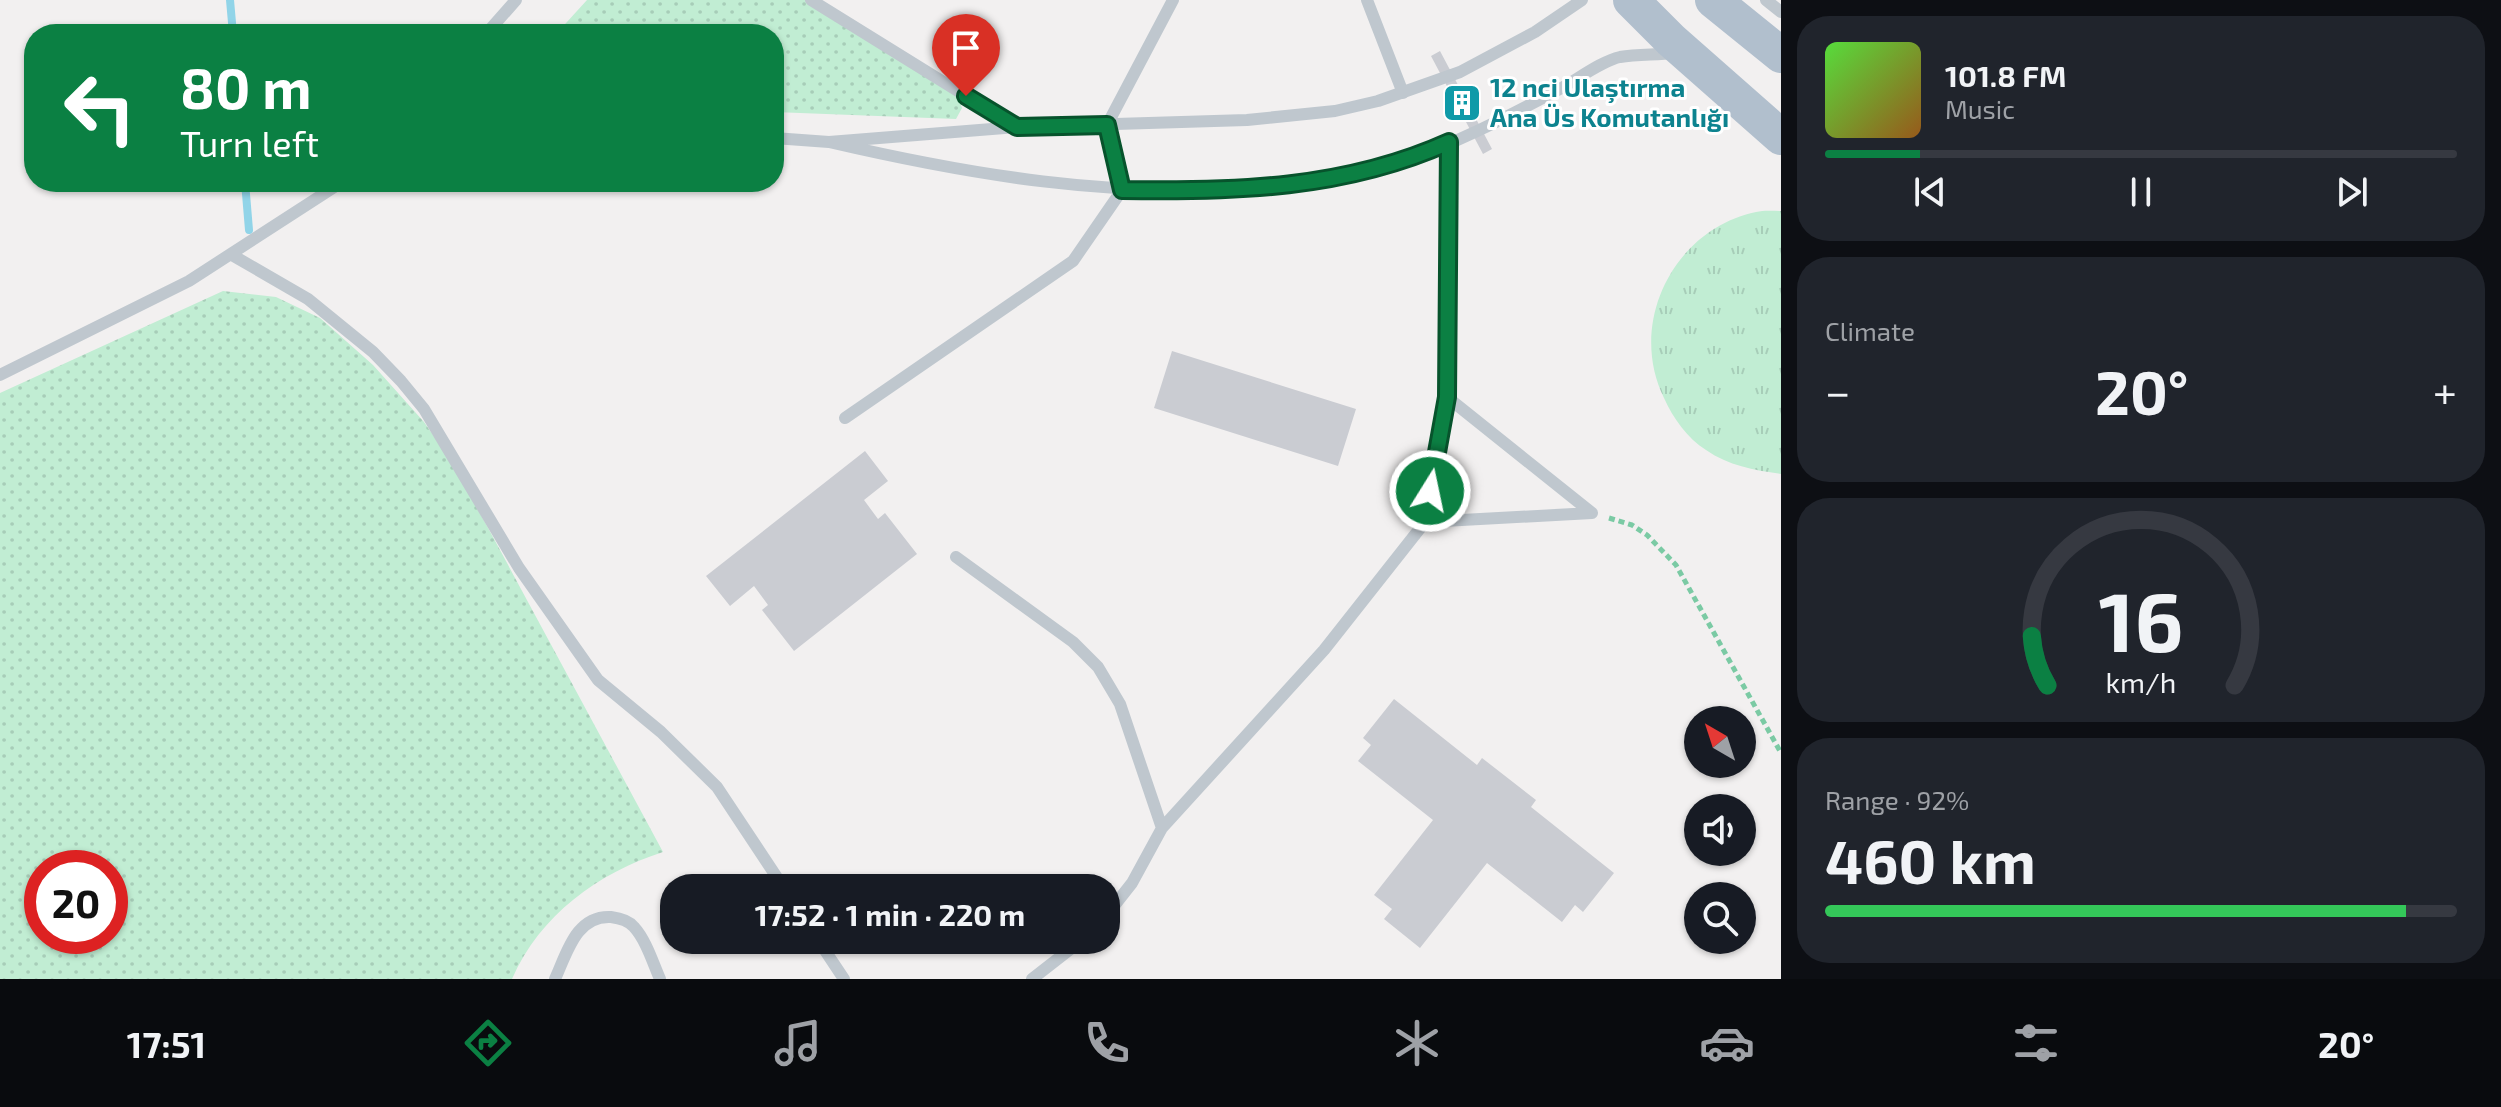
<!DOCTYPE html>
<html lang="en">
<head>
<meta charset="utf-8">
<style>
  body { margin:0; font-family:"Exo 2",sans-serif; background:#20242c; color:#f1f3f6; height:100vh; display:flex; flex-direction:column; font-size:30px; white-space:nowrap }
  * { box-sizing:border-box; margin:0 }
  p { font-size:26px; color:#9ea1a6 }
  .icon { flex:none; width:44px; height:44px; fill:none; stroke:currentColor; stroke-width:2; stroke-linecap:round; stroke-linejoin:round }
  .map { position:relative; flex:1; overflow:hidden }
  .drawer { display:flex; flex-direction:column; gap:16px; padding:16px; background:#0d0f14; width:720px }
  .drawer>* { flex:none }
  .banner { position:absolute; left:24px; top:24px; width:760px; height:168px; border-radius:32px; box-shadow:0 2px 6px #0004; background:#0b8043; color:#fff; overflow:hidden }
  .needle { width:52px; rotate:321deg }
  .buttons { position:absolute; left:1684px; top:706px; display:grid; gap:16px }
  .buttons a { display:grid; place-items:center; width:72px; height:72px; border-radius:50%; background:#171b24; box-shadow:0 2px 6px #0004; font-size:40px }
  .speed { position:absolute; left:24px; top:850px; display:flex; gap:16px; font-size:40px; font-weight:700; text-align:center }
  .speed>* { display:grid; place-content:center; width:104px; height:104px; border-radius:50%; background:#171b24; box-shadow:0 2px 6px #0004; line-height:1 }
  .speed .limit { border:12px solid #d22; background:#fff; color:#111 }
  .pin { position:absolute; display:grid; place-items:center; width:68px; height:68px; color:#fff; margin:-82px -34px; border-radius:50% 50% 50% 0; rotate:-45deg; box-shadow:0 0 8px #0007 }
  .pin .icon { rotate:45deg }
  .me { position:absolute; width:88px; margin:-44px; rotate:10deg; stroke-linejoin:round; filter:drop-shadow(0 0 6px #0008) }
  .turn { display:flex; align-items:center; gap:28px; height:168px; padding:0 24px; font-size:36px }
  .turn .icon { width:104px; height:104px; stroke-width:2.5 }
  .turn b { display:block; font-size:56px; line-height:68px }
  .big { font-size:60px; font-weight:700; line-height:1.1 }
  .drawer .tile { flex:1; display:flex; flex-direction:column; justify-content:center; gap:12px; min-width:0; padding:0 28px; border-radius:32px; background:#20242c }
  .drawer .dial { align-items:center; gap:0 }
  .dial svg { height:208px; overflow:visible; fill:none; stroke:#363941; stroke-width:7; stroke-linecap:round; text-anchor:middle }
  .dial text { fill:#f1f3f6; stroke:none }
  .song { display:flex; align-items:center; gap:24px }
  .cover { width:96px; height:96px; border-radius:12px; background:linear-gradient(135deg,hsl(110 70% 55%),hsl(30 70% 35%)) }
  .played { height:8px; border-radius:4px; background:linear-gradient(90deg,#0b8043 15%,#363941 15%) }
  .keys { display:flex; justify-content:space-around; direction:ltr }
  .heat { display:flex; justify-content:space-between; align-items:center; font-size:44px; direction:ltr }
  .charge { height:12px; border-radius:6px; background:linear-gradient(90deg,#34c759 92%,#363941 0) }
  .trip { position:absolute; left:660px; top:874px; width:460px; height:80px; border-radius:32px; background:#171b24; box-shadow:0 2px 6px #0004; font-weight:700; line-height:80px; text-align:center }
  .tabs { display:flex; height:128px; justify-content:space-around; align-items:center; background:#090b0e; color:#9ea1a6 }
  .tabs .icon { width:56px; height:56px }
  .tabs .on { color:#0b8043 }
  .tabs b { font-size:36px; color:#f1f3f6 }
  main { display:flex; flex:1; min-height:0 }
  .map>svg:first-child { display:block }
</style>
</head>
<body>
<main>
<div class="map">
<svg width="1781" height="979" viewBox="0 0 1781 979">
  <defs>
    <pattern id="grass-dots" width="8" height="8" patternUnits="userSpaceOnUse" patternTransform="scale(2)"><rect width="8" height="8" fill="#c1edd3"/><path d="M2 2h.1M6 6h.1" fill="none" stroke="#a7cdb8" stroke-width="1.8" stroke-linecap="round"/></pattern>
    <pattern id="park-tufts" width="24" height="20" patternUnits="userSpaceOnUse" patternTransform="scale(2)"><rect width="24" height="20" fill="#c1edd3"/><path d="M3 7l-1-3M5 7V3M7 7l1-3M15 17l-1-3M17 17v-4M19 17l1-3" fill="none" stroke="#a7cdb8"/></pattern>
  </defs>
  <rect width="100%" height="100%" fill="#f2f0f0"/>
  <path fill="url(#grass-dots)" fill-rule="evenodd" d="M587,0H810L958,96L962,108L956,119L774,112V34H556Z
    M223,291L276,297L320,318L373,365L424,422L447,455L487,526L663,852C598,873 540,915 512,979H0V393ZM42,868H110V936H42Z"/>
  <path fill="url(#park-tufts)" d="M1781,211V474C1754,470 1729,466 1706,450C1687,438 1673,418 1664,398C1627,323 1674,229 1756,212C1764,210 1773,211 1781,211Z"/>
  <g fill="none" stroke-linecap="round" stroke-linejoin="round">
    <path stroke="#91d4e8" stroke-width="8" d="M230,0L233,34
      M245,182L249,230"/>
  </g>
  <path fill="#caccd2" d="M1440,51L1492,149L1483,154L1431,56Z
    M1172,351L1356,409L1338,466L1154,408Z
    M865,451L888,481L864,500L878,519L885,513L917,554L794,651L762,610L768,605L754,586L730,606L706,576Z
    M1394,699L1477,765L1482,758L1536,800L1531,807L1614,873L1583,912L1575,905L1562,922L1487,863L1420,948L1384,919L1392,909L1374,895L1433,820L1358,761L1371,745L1363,738Z"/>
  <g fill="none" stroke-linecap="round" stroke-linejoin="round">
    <path stroke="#7bcaa4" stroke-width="5" stroke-dasharray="6 4" stroke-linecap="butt" d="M1609,518L1632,525L1647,535L1676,565L1781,753"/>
    <path stroke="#bfc7ce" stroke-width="12" d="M811,0L1016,127
      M1367,0L1403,93
      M1766,0L1781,12
      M486,34L516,0
      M774,138L829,142L1017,127L1247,120L1335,111L1378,101L1460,72L1535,32L1582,0
      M829,142C971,175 1114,199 1260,187C1306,184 1352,178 1396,164C1451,146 1505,118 1556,91C1574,82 1601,61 1620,57C1637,54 1656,55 1674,53
      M232,255L308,299L373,352L401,381L424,409L519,568L598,680L661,732L717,787L784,888
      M0,375L189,281L342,182
      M1447,397L1592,513
      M845,418L1073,261L1122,190L1107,125L1173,0
      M1425,522L1592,513
      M956,557L1073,642L1098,667L1120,704L1162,828
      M1106,916L1132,883L1162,828L1324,650L1425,522L1447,397L1449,142
      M818,940L844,979
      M555,979C567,953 576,915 611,917C619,918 629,921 634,927C646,940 653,963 660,979
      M1032,979L1082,940"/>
    <path stroke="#b1bfcd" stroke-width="36" d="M1631,0L1671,40L1781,137
      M1713,0L1781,55"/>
  </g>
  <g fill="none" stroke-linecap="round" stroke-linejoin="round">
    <defs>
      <path id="route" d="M966,96L1017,127L1107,125L1122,190C1234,192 1345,189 1449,142L1447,397L1430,491"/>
    </defs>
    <use href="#route" stroke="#07532c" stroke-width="20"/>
    <use href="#route" stroke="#0b8043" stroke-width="14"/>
  </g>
  <defs>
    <symbol id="building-square" viewBox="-11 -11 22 22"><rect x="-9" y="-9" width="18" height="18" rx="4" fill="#0f9aa8" stroke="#fff"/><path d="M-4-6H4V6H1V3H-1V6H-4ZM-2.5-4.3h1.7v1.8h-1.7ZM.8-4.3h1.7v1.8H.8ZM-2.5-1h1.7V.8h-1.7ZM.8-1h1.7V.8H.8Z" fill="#fff"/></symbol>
  </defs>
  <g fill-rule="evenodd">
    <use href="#building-square" x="1440" y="81" width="44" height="44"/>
  </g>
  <g text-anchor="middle" stroke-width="6" stroke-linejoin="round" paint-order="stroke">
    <g font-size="26" font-weight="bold" fill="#0d838f" stroke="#fff" text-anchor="start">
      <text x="1490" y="97">12 nci Ulaştırma<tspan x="1490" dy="30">Ana Üs Komutanlığı</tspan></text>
    </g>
  </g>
</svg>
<div class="buttons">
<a><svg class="needle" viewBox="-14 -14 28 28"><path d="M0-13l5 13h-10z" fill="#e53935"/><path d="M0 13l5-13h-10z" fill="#9ea1a6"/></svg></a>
<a><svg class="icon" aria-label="sound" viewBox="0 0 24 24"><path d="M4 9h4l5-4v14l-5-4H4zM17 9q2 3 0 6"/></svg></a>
<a><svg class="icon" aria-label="search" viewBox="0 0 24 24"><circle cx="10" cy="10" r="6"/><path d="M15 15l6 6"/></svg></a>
</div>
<div class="speed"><div class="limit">20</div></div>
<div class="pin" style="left:966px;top:96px;background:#d93025"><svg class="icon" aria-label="arrive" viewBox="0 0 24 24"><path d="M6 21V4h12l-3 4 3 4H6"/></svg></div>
<svg class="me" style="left:1430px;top:491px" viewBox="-20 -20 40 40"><circle r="17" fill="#0b8043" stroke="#fff" stroke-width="3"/><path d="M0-11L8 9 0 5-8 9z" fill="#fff"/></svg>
<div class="trip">17:52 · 1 min · 220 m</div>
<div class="banner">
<div class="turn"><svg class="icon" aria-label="left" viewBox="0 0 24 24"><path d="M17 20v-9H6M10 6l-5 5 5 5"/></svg><div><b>80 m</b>Turn left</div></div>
</div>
</div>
<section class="drawer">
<div class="tile">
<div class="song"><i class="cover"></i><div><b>101.8 FM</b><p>Music</p></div></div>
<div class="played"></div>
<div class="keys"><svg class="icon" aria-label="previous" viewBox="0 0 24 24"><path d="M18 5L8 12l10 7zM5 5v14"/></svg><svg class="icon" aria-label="pause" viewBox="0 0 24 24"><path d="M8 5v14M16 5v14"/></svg><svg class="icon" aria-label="next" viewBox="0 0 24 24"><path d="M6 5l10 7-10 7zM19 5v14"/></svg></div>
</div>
<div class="tile"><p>Climate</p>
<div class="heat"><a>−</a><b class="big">20°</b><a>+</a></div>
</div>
<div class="tile dial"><svg viewBox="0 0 100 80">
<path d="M14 69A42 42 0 1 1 86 69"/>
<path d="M14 69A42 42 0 0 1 8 50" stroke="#0b8043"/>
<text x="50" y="56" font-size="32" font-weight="700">16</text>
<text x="50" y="72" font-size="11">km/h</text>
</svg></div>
<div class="tile"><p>Range · 92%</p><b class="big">460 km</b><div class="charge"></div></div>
</section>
</main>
<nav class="tabs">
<b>17:51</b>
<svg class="icon on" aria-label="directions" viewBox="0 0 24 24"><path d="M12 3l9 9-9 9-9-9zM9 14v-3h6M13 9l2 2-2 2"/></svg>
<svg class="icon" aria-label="music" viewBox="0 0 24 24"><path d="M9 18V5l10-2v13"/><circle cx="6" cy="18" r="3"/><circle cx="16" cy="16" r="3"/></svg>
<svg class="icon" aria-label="phone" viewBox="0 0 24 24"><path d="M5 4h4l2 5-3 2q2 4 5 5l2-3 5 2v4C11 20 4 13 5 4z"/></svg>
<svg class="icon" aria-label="climate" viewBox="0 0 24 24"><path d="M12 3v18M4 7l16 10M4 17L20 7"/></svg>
<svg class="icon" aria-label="car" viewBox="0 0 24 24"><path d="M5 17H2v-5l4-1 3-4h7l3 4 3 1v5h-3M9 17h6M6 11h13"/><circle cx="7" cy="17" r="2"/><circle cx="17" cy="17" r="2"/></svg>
<svg class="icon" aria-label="filters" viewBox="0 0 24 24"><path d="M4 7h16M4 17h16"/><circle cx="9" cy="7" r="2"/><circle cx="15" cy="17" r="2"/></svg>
<b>20°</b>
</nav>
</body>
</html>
